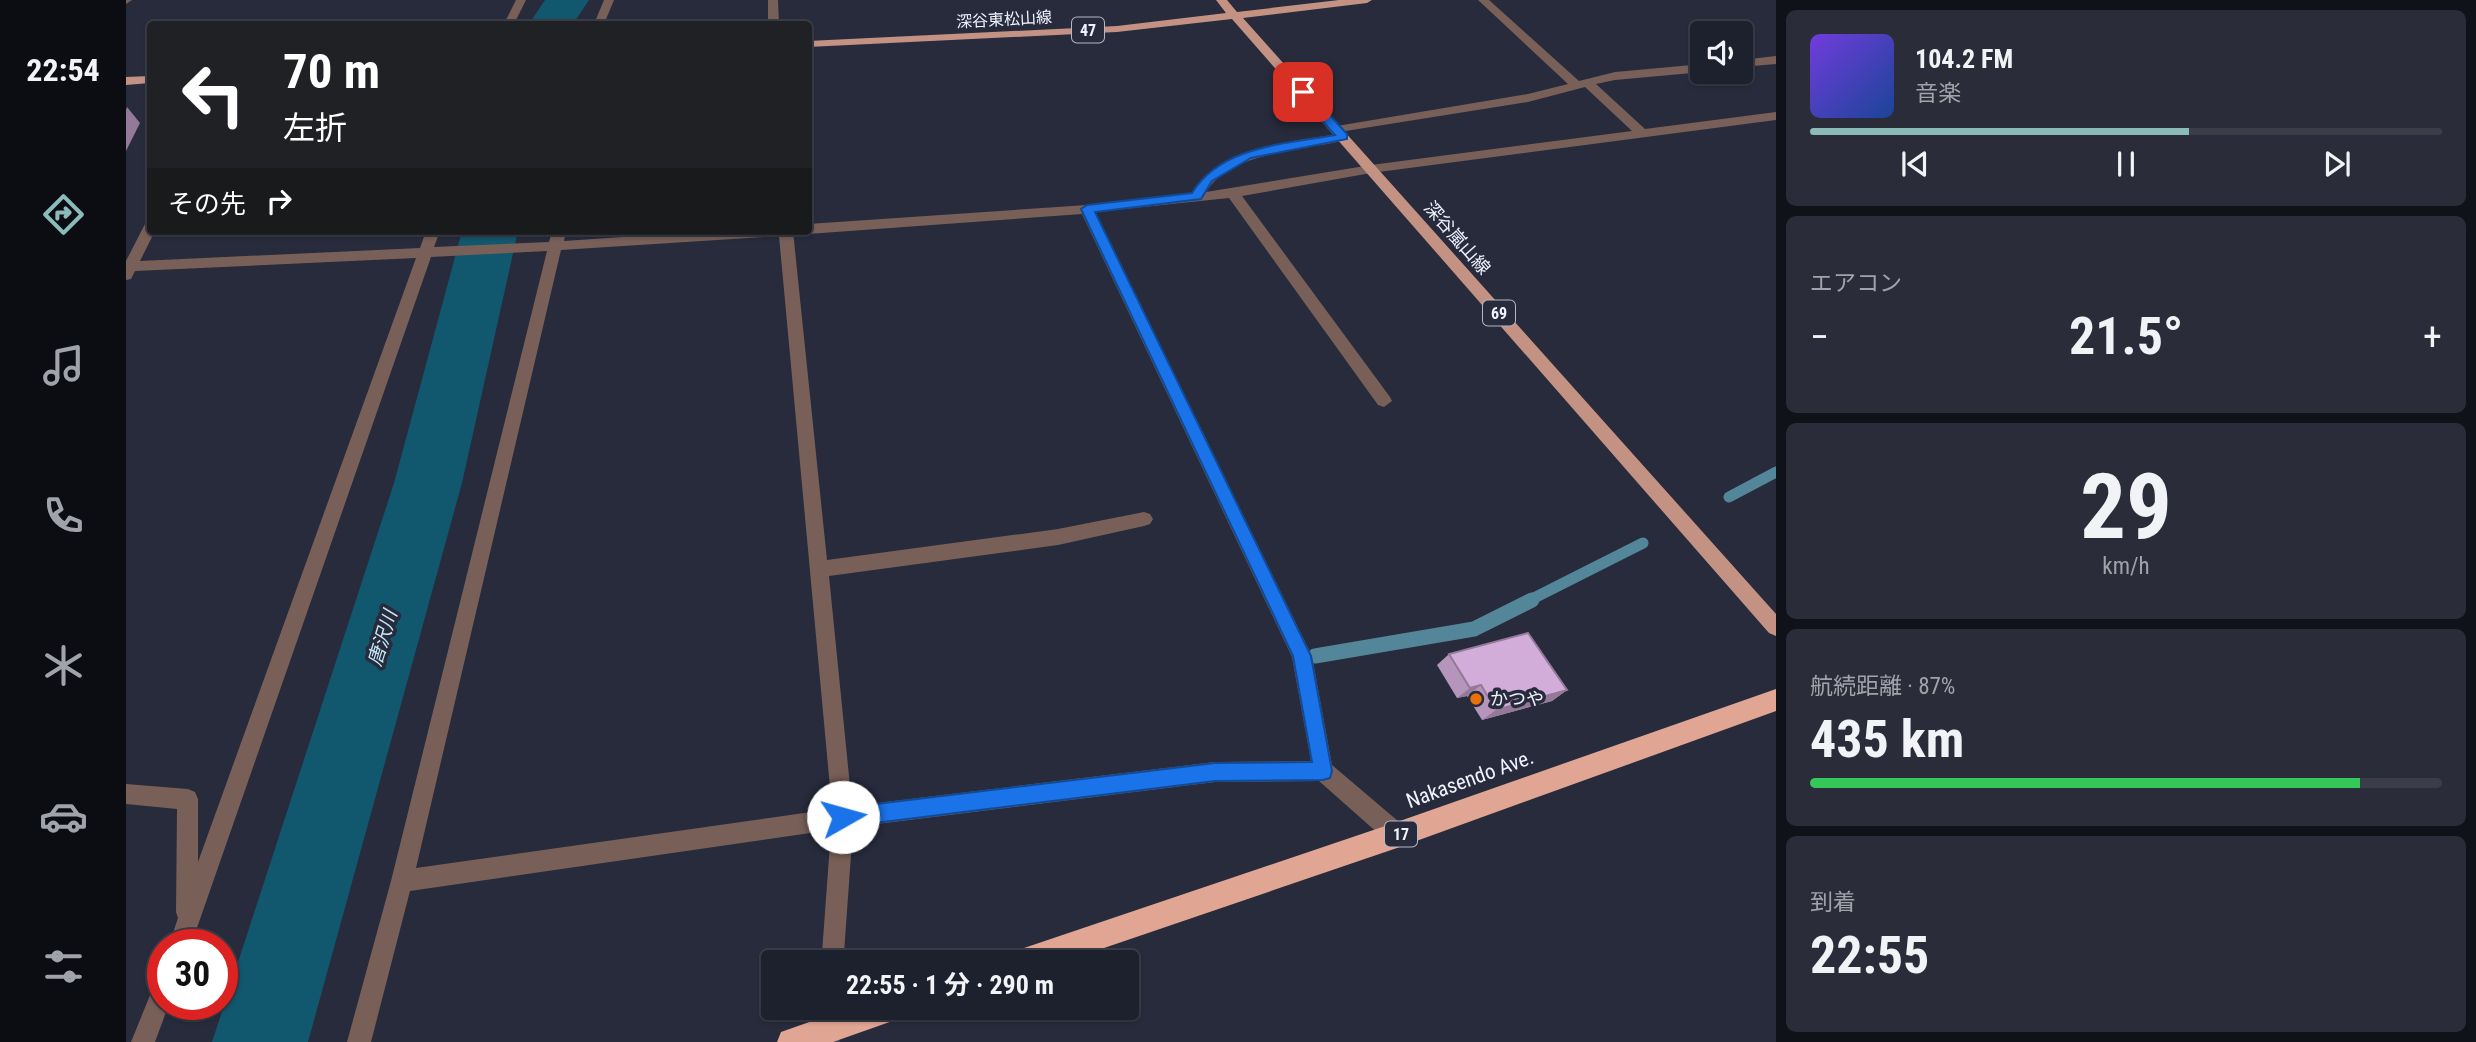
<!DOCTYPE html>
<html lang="ja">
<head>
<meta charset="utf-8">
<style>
  body { margin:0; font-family:"Roboto Condensed","Noto Sans JP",sans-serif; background:#2a2d39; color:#f1f3f6; height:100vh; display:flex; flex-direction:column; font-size:26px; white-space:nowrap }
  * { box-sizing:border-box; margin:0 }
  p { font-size:23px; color:#a0a3aa }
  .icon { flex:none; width:38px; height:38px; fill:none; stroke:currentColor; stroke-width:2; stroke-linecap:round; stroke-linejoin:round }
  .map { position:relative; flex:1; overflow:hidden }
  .panel { display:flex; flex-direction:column; gap:10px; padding:10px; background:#101219; width:700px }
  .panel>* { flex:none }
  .hud { position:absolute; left:21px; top:21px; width:665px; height:214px; border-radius:7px; box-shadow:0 2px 5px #0004,0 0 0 2px #3b3e49; background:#202124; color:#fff; overflow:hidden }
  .buttons { position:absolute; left:1564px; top:21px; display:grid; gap:14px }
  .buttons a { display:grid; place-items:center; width:63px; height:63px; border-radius:7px; background:#1d202d; box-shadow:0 2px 5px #0004,0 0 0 2px #3b3e49; font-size:35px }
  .speed { position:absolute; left:21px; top:929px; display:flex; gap:14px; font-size:35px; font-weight:700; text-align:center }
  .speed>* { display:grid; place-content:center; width:91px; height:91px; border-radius:50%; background:#1d202d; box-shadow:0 2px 5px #0004,0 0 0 2px #3b3e49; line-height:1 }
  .speed .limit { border:10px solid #d22; background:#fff; color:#111 }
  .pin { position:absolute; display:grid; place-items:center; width:60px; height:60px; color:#fff; margin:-30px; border-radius:14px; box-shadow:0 4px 10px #0006 }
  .me { position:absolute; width:77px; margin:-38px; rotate:83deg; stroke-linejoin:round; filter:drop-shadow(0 0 5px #0008) }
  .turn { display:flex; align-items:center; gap:24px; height:147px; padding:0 21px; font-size:32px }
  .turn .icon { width:91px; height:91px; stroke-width:2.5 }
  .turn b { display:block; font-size:49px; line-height:60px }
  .then { display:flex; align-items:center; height:66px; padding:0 21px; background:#0003; gap:14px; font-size:26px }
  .big { font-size:52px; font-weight:700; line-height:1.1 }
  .panel .tile { flex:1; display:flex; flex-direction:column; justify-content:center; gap:10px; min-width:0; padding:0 24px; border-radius:10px; background:#2a2d39 }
  .panel .dial { align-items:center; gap:0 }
  .dial b { font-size:91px; line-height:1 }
  .song { display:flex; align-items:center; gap:21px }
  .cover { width:84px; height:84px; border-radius:10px; background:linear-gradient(135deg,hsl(260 70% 55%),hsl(220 70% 35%)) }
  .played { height:7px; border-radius:4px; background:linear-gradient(90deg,#8bbbb9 60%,#3b3e49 60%) }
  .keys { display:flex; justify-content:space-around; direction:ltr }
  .heat { display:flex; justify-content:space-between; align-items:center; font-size:38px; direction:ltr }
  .charge { height:10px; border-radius:5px; background:linear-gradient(90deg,#34c759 87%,#3b3e49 0) }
  .trip { position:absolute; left:635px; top:950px; width:378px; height:70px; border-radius:7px; background:#1d202d; box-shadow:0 2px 5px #0004,0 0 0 2px #3b3e49; font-weight:700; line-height:70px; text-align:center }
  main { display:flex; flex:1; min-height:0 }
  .tabs { display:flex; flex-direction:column; width:126px; justify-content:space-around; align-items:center; background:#0c0d12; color:#a0a3aa }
  .tabs .icon { width:49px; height:49px }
  .tabs .current { color:#8bbbb9 }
  .tabs b { font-size:32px; color:#f1f3f6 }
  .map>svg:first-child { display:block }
</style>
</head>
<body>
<main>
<nav class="tabs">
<b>22:54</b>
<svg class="icon current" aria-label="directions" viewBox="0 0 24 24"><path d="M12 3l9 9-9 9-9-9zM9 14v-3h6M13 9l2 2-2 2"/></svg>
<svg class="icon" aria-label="music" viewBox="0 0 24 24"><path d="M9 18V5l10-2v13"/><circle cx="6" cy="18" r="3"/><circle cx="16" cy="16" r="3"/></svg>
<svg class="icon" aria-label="phone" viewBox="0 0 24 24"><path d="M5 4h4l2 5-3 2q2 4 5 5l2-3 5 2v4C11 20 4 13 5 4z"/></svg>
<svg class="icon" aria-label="climate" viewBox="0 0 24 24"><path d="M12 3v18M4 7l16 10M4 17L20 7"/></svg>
<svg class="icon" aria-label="car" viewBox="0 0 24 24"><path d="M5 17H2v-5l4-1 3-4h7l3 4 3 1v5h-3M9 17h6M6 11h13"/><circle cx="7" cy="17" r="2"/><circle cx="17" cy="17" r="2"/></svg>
<svg class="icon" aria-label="filters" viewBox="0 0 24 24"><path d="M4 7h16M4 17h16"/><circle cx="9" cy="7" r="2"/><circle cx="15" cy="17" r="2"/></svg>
</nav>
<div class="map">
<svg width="1650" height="1042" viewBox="0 0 1650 1042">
  <rect width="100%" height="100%" fill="#272b3c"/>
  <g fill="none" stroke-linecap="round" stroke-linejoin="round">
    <path stroke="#548699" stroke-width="11" d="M1603,497L1650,472
      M1402,601L1517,543"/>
    <path stroke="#548699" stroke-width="15" d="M1189,656L1348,629L1406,600"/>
    <path fill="#11576e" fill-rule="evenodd" d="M419,0H463L447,24H403Z
      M336,231H392L336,483L182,1042H86L268,483Z"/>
    <path stroke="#454959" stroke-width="21" stroke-dasharray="21 10" stroke-linecap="butt" d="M703,1042L704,1008"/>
    <path fill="#786058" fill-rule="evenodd" d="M0,0H6L0,4Z
      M390,0H400L388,24H378Z
      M478,0H488L478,24H468Z
      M642,0H652L653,24H642Z
      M1352,0H1363L1453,81L1489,72L1577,64V72L1489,80L1470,84L1519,129L1650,112V120L1245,173L1116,196L1264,397L1266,401L1258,407L1252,405L1103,198L969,212L1186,656L1206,765L1279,827L1282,835L1279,843L1271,846L1263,843L1193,781L1089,782L727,827L718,953L712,962L699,961L696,953L705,830L284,891L245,1042H221L265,881L421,251L305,257L65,945H43L52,918L50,912L51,809L0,804V784L62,789L69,792L72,799V862L290,258L9,271L5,279L0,280V261L19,224L24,223V231H29L14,261L294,248L300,231H314L308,247L423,242L426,231H440L438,241L584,231H667L701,560L932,529L1018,512L1024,514L1027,519L1024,524L1018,526L932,545L703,576L726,806L1089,762L1185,761L1166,657L956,214L682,234L676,231H682V224L961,205L1066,193C1096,144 1165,143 1217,133L1223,137L1221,140C1179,150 1105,151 1080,192L1245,165L1506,131L1459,87L1402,102L1207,133L1205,130L1211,126L1402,94L1442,84ZM653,236L706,809L290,868L435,250Z
      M1650,56V64L1615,67V60Z
      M37,979V1004H43L29,1042H5L29,983Z"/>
    <path fill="#c39283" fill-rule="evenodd" d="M1090,0H1101L1111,12L1213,0H1246L1241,3L1117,18L1650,614V636L1643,633L1106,19L991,32L682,47V41L991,26L1100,13Z
      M0,77L24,76V83L0,85Z"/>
    <path fill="#e1a693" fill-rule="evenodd" d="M1650,689V711L1271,848L937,962H884L888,952L898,948L1271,822Z
      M723,1008H779L775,1018L707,1042H651L655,1032Z"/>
  </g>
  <path fill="#b595bb" d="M1323,654L1441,690L1426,701L1356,720L1341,696L1331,698L1311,665Z"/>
  <path fill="#947999" d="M1,107L14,123L0,151V110Z
    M1355,685L1341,696L1331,698L1344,688Z
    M1441,690L1426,701L1356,720L1370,710Z"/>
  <path fill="#d3adda" stroke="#947999" stroke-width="2" d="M1402,633L1441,690L1370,710L1355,685L1344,688L1323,654Z"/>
  <path fill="#1a73e8" stroke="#114b97" stroke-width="2" d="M1173,90H1181L1221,134V139L1125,158L1086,181L1075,199L969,212L1185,656L1206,771L1204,778L1197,780L1089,781L717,827L710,824L707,817L710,811L717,808L1089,763L1186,762L1167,656L955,209L961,205L1066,193C1095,146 1159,144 1209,135L1173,95Z"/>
  <circle fill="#e8710a" stroke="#272b3c" stroke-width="2.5" cx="1350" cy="699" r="7"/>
  <g text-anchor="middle" stroke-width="7" stroke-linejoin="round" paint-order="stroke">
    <g font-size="16" fill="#f0f3fe" stroke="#272b3c">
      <text transform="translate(878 19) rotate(-3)" y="6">深谷東松山線</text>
    </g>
    <g fill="#272b3c" stroke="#b4b7c4" stroke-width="2">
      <rect x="946" y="17.5" width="32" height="25" rx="5"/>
      <rect x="1357" y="300.5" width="32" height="25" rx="5"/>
      <rect x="1259" y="821.5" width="32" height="25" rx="5"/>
    </g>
    <g font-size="16" font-weight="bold" fill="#f0f3fe">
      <text x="962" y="36">47</text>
      <text x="1373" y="319">69</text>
      <text x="1275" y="840">17</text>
    </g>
    <g font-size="18" fill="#f0f3fe" stroke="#272b3c">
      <text transform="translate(1331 238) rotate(49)" y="6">深谷嵐山線</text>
    </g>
    <g font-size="18" fill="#f0f3fe" stroke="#272b3c" text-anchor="start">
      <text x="1364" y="705">かつや</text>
    </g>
    <g font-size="19" font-style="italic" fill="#c6e9f9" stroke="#272b3c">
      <text transform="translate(256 638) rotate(-73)" y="7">唐沢川</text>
    </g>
    <g font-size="21" fill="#f0f3fe" stroke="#272b3c">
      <text transform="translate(1344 779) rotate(-20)" y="7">Nakasendo Ave.</text>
    </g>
  </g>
</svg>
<div class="buttons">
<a><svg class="icon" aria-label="sound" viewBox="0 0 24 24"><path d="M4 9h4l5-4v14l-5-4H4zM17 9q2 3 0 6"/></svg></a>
</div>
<div class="speed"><div class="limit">30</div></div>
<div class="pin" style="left:1177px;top:92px;background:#d93025"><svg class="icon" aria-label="arrive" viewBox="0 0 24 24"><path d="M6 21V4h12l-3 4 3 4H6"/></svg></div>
<svg class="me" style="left:717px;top:817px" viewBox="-20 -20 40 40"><circle r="19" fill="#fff"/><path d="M0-13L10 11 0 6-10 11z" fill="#1a73e8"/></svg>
<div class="trip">22:55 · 1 分 · 290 m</div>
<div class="hud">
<div class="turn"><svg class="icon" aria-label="left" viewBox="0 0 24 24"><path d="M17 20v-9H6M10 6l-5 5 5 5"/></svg><div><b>70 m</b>左折</div></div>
<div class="then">その先<svg class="icon" aria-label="right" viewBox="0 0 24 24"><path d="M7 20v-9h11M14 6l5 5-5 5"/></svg></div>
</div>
</div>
<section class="panel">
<div class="tile">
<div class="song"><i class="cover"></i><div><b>104.2 FM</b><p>音楽</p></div></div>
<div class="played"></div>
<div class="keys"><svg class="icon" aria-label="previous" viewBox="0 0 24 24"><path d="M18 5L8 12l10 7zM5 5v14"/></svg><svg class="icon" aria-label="pause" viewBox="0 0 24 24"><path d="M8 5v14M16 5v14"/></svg><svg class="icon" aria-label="next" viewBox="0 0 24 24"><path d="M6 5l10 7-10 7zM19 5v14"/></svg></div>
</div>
<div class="tile"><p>エアコン</p>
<div class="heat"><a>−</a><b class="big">21.5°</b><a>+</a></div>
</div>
<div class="tile dial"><b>29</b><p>km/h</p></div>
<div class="tile"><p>航続距離 · 87%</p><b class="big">435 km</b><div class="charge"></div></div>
<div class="tile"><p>到着</p><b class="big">22:55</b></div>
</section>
</main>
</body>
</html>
